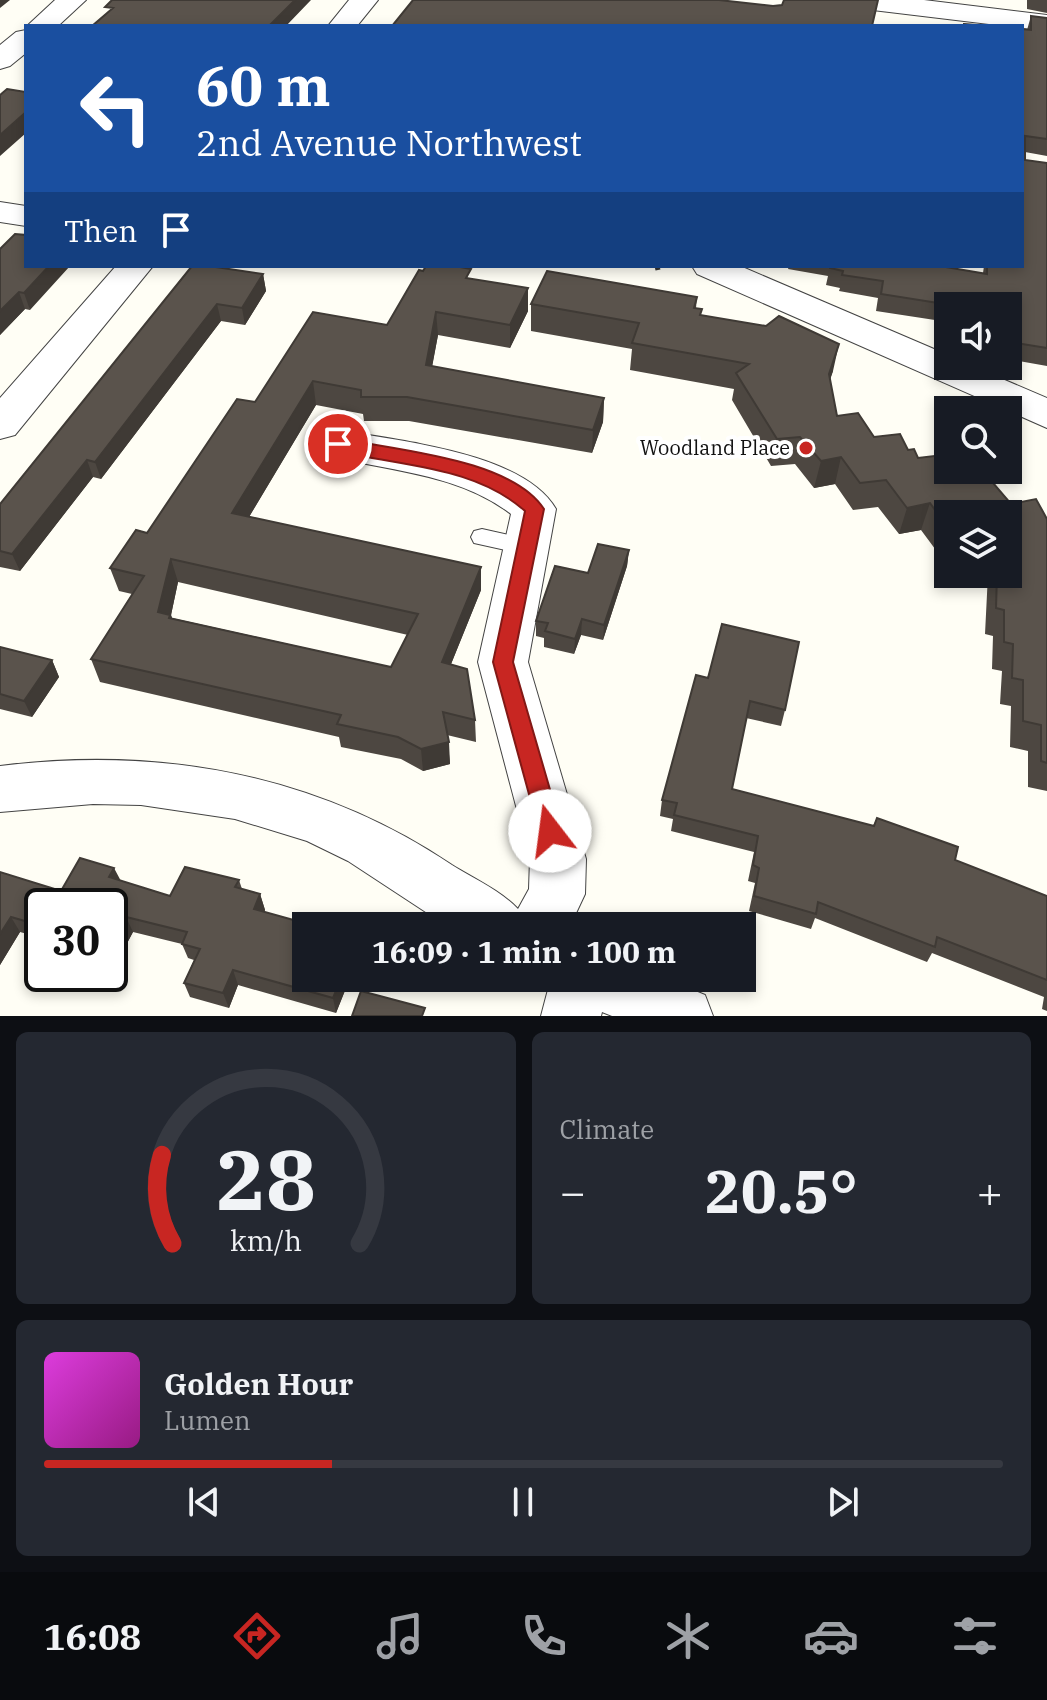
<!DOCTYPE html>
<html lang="en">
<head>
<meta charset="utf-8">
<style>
  body { margin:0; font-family:"IBM Plex Serif",serif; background:#242831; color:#f1f3f6; height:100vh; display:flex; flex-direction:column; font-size:30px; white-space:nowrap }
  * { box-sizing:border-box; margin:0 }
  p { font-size:26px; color:#9ea1a6 }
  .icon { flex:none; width:44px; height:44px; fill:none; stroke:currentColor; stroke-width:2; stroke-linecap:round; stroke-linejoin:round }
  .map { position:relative; height:1016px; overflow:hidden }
  .sheet { display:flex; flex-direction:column; gap:16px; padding:16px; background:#0d0f14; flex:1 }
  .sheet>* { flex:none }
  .guide { position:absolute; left:24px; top:24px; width:1000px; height:244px; border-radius:0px; box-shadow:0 4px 12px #0003; background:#1a4fa0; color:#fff; overflow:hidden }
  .tools { position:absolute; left:934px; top:292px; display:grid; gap:16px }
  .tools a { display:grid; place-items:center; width:88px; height:88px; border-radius:0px; background:#171b24; box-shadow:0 4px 12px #0003; font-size:40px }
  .speed { position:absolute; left:24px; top:888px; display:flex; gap:16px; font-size:40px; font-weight:700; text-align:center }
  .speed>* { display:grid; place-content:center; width:104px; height:104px; border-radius:50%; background:#171b24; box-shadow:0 4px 12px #0003; line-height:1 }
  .speed .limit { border:4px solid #111; border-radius:12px; background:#fff; color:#111 }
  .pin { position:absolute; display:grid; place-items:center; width:68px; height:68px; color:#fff; margin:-34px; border:4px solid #fff; border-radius:50%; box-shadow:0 2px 8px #0007 }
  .me { position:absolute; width:88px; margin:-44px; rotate:345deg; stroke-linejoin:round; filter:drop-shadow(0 0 6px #0008) }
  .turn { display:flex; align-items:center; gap:28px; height:168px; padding:0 40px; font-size:36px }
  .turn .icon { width:104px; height:104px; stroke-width:2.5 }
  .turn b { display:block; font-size:56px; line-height:68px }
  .then { display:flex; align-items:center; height:76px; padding:0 40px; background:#0003; gap:16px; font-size:30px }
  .big { font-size:60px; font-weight:800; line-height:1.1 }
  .sheet .tile { flex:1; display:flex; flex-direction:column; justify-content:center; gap:12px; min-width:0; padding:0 28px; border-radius:12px; background:#242831 }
  .sheet .dial { align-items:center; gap:0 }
  .dial svg { height:208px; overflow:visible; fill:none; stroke:#363941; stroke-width:7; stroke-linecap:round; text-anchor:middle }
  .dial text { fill:#f1f3f6; stroke:none }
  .song { display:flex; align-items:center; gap:24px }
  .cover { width:96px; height:96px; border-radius:12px; background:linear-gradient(135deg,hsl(300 70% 55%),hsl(310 70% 35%)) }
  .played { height:8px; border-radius:4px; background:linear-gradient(90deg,#c82622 30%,#363941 30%) }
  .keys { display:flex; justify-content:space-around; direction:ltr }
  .heat { display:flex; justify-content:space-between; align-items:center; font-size:44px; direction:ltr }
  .sheet .tiles { flex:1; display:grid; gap:16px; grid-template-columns:1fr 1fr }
  .tile:last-child { grid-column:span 2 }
  .trip { position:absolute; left:292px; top:912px; width:464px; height:80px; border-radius:0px; background:#171b24; box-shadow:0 4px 12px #0003; font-weight:800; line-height:80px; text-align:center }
  .dock { display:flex; height:128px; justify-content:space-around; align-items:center; background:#090b0e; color:#9ea1a6 }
  .dock .icon { width:56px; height:56px }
  .dock .selected { color:#c82622 }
  .dock b { font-size:36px; color:#f1f3f6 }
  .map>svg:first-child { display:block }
</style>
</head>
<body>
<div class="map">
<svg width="1047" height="1016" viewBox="0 0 1047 1016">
  <rect width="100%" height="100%" fill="#fffef5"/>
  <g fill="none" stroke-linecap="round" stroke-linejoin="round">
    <defs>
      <path id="service" d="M482,529L536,541L539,547L536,553L528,555L474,543L471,537L474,531Z"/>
      <path id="minor" d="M55,0H86L58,26H27Z
        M842,0H924L1047,15V31L856,8L846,6Z
        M26,30V53L10,66L0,69V45L16,32Z
        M0,202L26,206V226L0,222Z
        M692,266H740L948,355V366H972L1047,398V428L697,274Z
        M338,430C397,441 523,452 556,509L528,662L586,859L585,894L570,926H447L348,861L307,841L235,819L141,805L93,804L0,812V766C161,746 316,774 452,865C473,878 501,891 518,909L529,889L530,859L478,662L511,514C456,472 388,472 323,454L317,444L323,434Z
        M551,978H664L705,995L713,1016H612L602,1012L601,1016H541Z"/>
      <path id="tertiary" d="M349,0H378L357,26H328Z
        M116,266H153L15,435L0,439V398Z"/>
    </defs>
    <use href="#service" stroke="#444" stroke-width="2"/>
    <use href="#minor" stroke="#444" stroke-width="2"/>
    <use href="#tertiary" stroke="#444" stroke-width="2"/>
    <path stroke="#333" stroke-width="5" stroke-dasharray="7 4" stroke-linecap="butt" d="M657,266L658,270"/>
    <use href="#service" fill="#fff" fill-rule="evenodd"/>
    <use href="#minor" fill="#fff" fill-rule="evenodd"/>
    <use href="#tertiary" fill="#fff" fill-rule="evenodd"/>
  </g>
  <path fill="#4d4741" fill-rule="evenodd" d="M1027,0H1047V13L1027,9Z
    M1031,16L1047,18V156L1025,152V160L1047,163V366L1008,359V306H948V322L876,311L878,298L839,291L840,288L826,285L828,276L788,269L789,266H940L983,273L984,266H1022L1027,30Z
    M26,235L30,310L25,309L0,335V249Z
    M192,266L263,274L266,291L245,325L221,321L101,479L93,477L20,571L0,567V504Z
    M472,279L528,311L510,348L438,335L432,366L604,398L603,422L592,453L409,421H364L363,414L316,405L249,517L481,590L451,664L475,720L476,742L447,735L450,764L423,771L401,759L341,747L339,737L100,682L91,659L132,594L119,591L110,568L147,533L255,402L387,325ZM178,582L408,635L391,667L172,618L171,615Z
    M697,297L696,308L701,315L833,371L830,379L837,416L874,437L908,450L918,458L962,481L1011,504L1047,519V791L1028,787V751L1010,747L1011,706L1000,704L1002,671L992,669L993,636L985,634L988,574H1008V514H948V556L941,557L921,530L899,534L878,507L853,510L835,484L814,488L795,464L771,466L732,400L734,389L630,370L632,349L531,331V304Z
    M629,550L627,566L603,640L581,635L574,654L544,647V638L536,636V621L588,573Z
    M0,647L52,660L59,677L32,717L0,709Z
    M696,675L785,710L781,726L746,718L732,789L873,826L877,818L955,860L1047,896V1011L1042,1009L1044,997L932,953L927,962L815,918L811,929L749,911L755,883L748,881L754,852L671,831L673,819L660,816L662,800Z
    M0,872L61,891L120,881L170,896L239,880L242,889L260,894L265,910L264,912L350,978L336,1013L238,985L229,1008L190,997L184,983L194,960L188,958L182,944L133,932L117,962L110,959V906H42V938L20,932L0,965Z"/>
  <path fill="#3f3a35" d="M0,0H10L0,8Z
    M295,0H311L286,26H269Z
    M26,112V133L0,156V135Z
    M49,266H70L30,310L24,293Z
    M263,274L266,291L245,325L242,308Z
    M528,288V311L510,348V325Z
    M19,292L25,309L0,335V311Z
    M217,304L221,321L101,479L95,462Z
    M436,312L438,335L428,389L426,365Z
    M839,344L833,371L823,401L829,374Z
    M313,381L316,405L237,537L232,513Z
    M604,398L603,422L592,453L593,430Z
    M841,457L835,484L814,488L821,461Z
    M87,460L93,477L20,571L12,554Z
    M930,503L921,530L899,534L907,508Z
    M629,550L627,566L603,640L604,625Z
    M171,559L178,582L171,615L178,638L158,612Z
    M481,567V590L443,684L442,662Z
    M582,619L581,635L574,654L575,639Z
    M52,660L59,677L32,717L24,701Z
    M449,742L450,764L423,771L421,749Z
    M114,868L122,883L109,877Z
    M260,894L265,910L259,924L254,909Z
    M11,917L20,932L0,965V934Z
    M126,917L133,932L117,962L110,946Z
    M233,970L238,985L229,1008L223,993Z
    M341,978H350L336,1013L333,998Z"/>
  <path fill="#5a534c" stroke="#3f3a35" stroke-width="2" fill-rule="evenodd" d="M112,0H295L269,26H92L113,8L105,7Z
    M413,0H719L773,6L782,5L784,0H878L872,26H392Z
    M1031,16L1047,18V139L1025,136V160L1047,163V348L1010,342V331H1008V306H957L881,294L883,281L842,275L843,271L830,268V266H940L987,274V266H1022V29L1031,30Z
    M964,24L989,26H964Z
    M7,89L26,92V112L0,135V95Z
    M15,234L26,235V266H49L24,293L19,292L0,311V249Z
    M192,266H209L263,274L242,308L217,304L95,462L87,460L12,554L0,551V504Z
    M426,266H455L471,269L466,278L528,288L510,325L436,312L426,365L604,398L593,430L407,397H361V390L313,381L232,513L481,567L442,662L467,669L475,720L443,712L449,742L421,749L398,737L337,724L341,715L91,659L144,576L110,568L136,530L147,533L237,399L255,402L313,312L387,325L419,270L423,271ZM171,559L418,614L391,667L169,618L170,615L158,612Z
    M547,271L697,297L694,308L702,309L700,315L766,326L779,316L839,344L829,374L837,416L858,413L874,437L900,434L908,450L914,449L918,458L943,455L948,461V470H954L962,481L988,477L1011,504L1036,499L1047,519V763L1041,761V725L1023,721V680L1012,678L1013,644L1004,642V610L996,608L997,574H1008V514H948V528L930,503L907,508L886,480L860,483L841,457L821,461L800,437L777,439L736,373L749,364L632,343L639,323L531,304Z
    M598,544L629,550L604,625L582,619L575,639L545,631L548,623L536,621L555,566L588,573Z
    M722,624L799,642L785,710L750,701L732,789L874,826L877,818L958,847L955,860L1047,896V980L937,937L935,947L818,902L816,914L754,896L759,868L753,865L758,836L674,815L677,803L662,800L696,675L708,678Z
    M0,647L52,660L24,701L0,694Z
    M80,858L114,868L109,877L170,896L185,867L239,880L235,887L260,894L254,909L315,926H306V978H341L333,998L233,970L223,993L184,983L200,949L182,944L187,932L126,917L110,946V906H42V926L11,917L0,934V872L61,891Z
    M361,991L425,1008L422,1016H352Z"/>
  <path fill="#c82622" stroke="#821916" stroke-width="2" d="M338,438C393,450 511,458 544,509L513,662L562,831L558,838L550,841L542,838L539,831L493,662L525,511C472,464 397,467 331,449L329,444Z"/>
  <circle fill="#c82622" stroke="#fff" stroke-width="3" cx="806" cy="448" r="8"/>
  <g text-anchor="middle" stroke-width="8" stroke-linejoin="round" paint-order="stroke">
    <g font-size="20" fill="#111" stroke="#fff" text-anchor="end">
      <text x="790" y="455">Woodland Place</text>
    </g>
  </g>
</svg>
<div class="tools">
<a><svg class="icon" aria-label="sound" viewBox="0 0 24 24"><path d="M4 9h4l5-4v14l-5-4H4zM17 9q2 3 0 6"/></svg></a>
<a><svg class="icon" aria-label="search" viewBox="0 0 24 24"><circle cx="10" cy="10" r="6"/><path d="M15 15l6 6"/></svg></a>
<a><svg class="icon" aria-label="layers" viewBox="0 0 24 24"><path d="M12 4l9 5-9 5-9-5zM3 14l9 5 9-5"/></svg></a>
</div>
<div class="speed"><div class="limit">30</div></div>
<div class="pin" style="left:338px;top:444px;background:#d93025"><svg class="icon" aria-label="arrive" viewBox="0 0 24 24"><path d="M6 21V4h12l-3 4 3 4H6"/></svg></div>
<svg class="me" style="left:550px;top:831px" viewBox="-20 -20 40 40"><circle r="19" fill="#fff"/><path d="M0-13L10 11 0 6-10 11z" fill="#c82622"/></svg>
<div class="trip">16:09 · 1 min · 100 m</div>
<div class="guide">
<div class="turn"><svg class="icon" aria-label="left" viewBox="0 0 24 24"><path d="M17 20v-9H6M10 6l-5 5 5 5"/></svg><div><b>60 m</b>2nd Avenue Northwest</div></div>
<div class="then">Then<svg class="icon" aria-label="arrive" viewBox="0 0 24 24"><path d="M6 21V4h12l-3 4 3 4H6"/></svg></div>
</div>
</div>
<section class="sheet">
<div class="tiles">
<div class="tile dial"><svg viewBox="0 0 100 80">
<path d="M14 69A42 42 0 1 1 86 69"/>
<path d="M14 69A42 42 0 0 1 10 35" stroke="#c82622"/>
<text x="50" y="56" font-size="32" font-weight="700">28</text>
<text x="50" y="72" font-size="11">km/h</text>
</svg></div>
<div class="tile"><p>Climate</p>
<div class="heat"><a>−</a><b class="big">20.5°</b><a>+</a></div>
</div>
<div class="tile">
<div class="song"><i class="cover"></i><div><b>Golden Hour</b><p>Lumen</p></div></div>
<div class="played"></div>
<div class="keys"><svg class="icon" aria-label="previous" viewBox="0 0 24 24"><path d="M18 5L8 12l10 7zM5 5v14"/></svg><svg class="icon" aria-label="pause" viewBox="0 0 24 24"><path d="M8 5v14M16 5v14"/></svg><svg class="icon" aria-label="next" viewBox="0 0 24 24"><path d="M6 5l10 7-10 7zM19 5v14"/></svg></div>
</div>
</div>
</section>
<nav class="dock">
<b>16:08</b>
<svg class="icon selected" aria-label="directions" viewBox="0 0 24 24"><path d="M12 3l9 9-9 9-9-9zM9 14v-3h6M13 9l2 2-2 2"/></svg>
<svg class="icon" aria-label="music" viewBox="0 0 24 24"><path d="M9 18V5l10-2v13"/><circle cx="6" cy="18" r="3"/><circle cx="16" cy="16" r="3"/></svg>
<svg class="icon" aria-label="phone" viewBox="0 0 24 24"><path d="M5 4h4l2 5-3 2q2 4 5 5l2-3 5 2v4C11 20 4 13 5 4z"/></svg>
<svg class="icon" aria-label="climate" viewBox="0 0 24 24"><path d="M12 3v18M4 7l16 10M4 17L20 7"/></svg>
<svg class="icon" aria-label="car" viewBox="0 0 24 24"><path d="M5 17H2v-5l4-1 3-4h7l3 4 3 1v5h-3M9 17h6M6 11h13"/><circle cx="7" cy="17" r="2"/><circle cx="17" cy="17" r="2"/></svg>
<svg class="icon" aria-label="filters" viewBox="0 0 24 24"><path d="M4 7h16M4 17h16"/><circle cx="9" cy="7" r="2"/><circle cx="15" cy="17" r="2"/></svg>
</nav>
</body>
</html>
